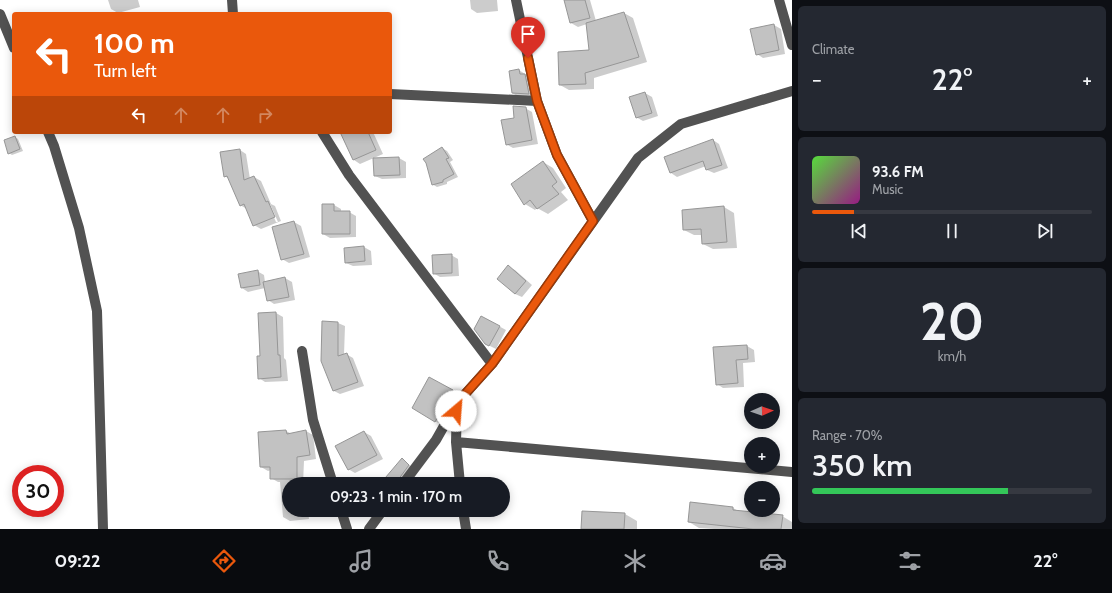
<!DOCTYPE html>
<html lang="en">
<head>
<meta charset="utf-8">
<style>
  body { margin:0; font-family:Cabin,sans-serif; background:#242831; color:#f1f3f6; height:100vh; display:flex; flex-direction:column; font-size:15px; white-space:nowrap }
  * { box-sizing:border-box; margin:0 }
  p { font-size:13px; color:#9ea1a6 }
  .icon { flex:none; width:22px; height:22px; fill:none; stroke:currentColor; stroke-width:2; stroke-linecap:round; stroke-linejoin:round }
  .map { position:relative; flex:1; overflow:hidden }
  .drawer { display:flex; flex-direction:column; gap:6px; padding:6px; background:#0d0f14; width:320px }
  .drawer>* { flex:none }
  .banner { position:absolute; left:12px; top:12px; width:380px; height:122px; border-radius:4px; box-shadow:0 2px 10px #0003; background:#ea580c; color:#fff; overflow:hidden }
  .needle { width:26px; rotate:88deg }
  .fabs { position:absolute; left:744px; top:393px; display:grid; gap:8px }
  .fabs a { display:grid; place-items:center; width:36px; height:36px; border-radius:50%; background:#171b24; box-shadow:0 2px 10px #0003; font-size:20px }
  .speed { position:absolute; left:12px; top:465px; display:flex; gap:8px; font-size:20px; font-weight:700; text-align:center }
  .speed>* { display:grid; place-content:center; width:52px; height:52px; border-radius:50%; background:#171b24; box-shadow:0 2px 10px #0003; line-height:1 }
  .speed .limit { border:6px solid #d22; background:#fff; color:#111 }
  .pin { position:absolute; display:grid; place-items:center; width:34px; height:34px; color:#fff; margin:-41px -17px; border-radius:50% 50% 50% 0; rotate:-45deg; box-shadow:0 0 4px #0007 }
  .pin .icon { rotate:45deg }
  .me { position:absolute; width:44px; margin:-22px; rotate:27deg; stroke-linejoin:round; filter:drop-shadow(0 0 3px #0008) }
  .turn { display:flex; align-items:center; gap:14px; height:84px; padding:0 16px; font-size:18px }
  .turn .icon { width:52px; height:52px; stroke-width:2.5 }
  .turn b { display:block; font-size:28px; line-height:34px }
  .lanes { display:flex; align-items:center; height:38px; padding:0 16px; background:#0003; justify-content:center; gap:20px; direction:ltr }
  .lanes .off { opacity:.35 }
  .big { font-size:30px; font-weight:600; line-height:1.1 }
  .drawer .widget { flex:1; display:flex; flex-direction:column; justify-content:center; gap:6px; min-width:0; padding:0 14px; border-radius:6px; background:#242831 }
  .drawer .dial { align-items:center; gap:0 }
  .dial b { font-size:52px; line-height:1 }
  .song { display:flex; align-items:center; gap:12px }
  .cover { width:48px; height:48px; border-radius:6px; background:linear-gradient(135deg,hsl(110 70% 55%),hsl(310 70% 35%)) }
  .played { height:4px; border-radius:2px; background:linear-gradient(90deg,#ea580c 15%,#363941 15%) }
  .keys { display:flex; justify-content:space-around; direction:ltr }
  .heat { display:flex; justify-content:space-between; align-items:center; font-size:22px; direction:ltr }
  .charge { height:6px; border-radius:3px; background:linear-gradient(90deg,#34c759 70%,#363941 0) }
  .trip { position:absolute; left:282px; top:477px; width:228px; height:40px; border-radius:20px; background:#171b24; box-shadow:0 2px 10px #0003; font-weight:600; line-height:40px; text-align:center }
  .tabs { display:flex; height:64px; justify-content:space-around; align-items:center; background:#090b0e; color:#9ea1a6 }
  .tabs .icon { width:28px; height:28px }
  .tabs .on { color:#ea580c }
  .tabs b { font-size:18px; color:#f1f3f6 }
  main { display:flex; flex:1; min-height:0 }
  .map>svg:first-child { display:block }
</style>
</head>
<body>
<main>
<div class="map">
<svg width="792" height="529" viewBox="0 0 792 529">
  <rect width="100%" height="100%" fill="#fff"/>
  <path fill="#0003" fill-rule="evenodd" d="M108,0H138L140,7L118,13L111,9Z
    M470,0H497L498,11L477,13L471,9Z
    M565,0H590L596,21L624,13L633,18L647,62L594,78V89L569,90L560,85L590,51L587,24L578,27L571,23Z
    M774,25L781,29L785,54L763,58L757,54Z
    M519,70L531,78L535,97H519L512,93Z
    M645,93L652,97L658,116L643,121L636,117Z
    M525,108L532,112L538,144L513,148L506,144Z
    M346,132H373L383,154L360,164L354,160L342,134Z
    M15,137L18,139L23,151L12,155L9,153Z
    M713,140L719,144L728,168L714,173L707,170L706,166L677,177L671,173Z
    M442,148L447,151L453,160L450,162L458,177L447,182V184L437,187L432,184Z
    M240,150L246,154L250,179L254,177L261,181L271,204L275,206L281,221L261,229L254,225L247,209L240,205L229,179L225,176ZM268,204H270L278,222H276Z
    M399,158L406,162V178L382,179L375,176Z
    M543,162L553,168L566,188L561,192L568,200L548,214L537,208L535,210L525,204Z
    M334,205L341,209V212H349L356,216V237L330,238L323,234Z
    M724,207L734,213L737,248L713,249L703,244L702,235H694L684,230L683,211Z
    M294,222L301,226L310,257L289,263L282,259L273,228Z
    M364,247L371,251L372,265L353,266L346,263Z
    M451,255L458,259L459,276L440,277L433,273Z
    M508,267L515,270L532,285L522,297L515,294L498,279Z
    M257,271L264,275L265,282L285,278L292,282L295,300L274,304L268,300L265,288L248,292L242,288Z
    M276,313L283,317L284,358L286,360L288,381L265,382L259,378L261,357L259,314Z
    M482,317L506,330L496,349L486,344Z
    M323,322L338,323L345,326L344,355L346,354L353,358L364,386L340,394L334,391Z
    M747,346L754,350L755,362L743,363L744,387L723,388L717,384L714,348Z
    M430,378L459,395L442,425L413,408Z
    M286,431L292,434L306,431L313,435L316,459L304,461L303,484H289V510H308L309,519L290,521L283,517L280,482H278L271,478V470L268,471L261,467Z
    M364,432L371,436L383,459L355,473L348,469Z
    M402,460L415,469L404,484H381Z
    M733,508L740,512L782,516L792,522V529H714L699,528L689,522Z
    M583,512L625,514L637,521V529H582Z"/>
  <path fill="#c2c2c2" stroke="#969696" d="M564,0H585L590,18L570,23Z
    M624,12L639,57L585,73L586,84L559,85L558,52L589,50L586,23Z
    M774,24L779,50L756,55L750,29Z
    M519,69L520,74H525L529,94L512,93L509,71Z
    M645,92L652,113L636,118L629,97Z
    M513,106L526,107L532,140L506,145L501,120L514,118Z
    M340,132H368L376,150L353,160Z
    M15,136L20,149L8,154L4,140Z
    M713,139L722,165L706,170L703,161L670,173L664,157Z
    M442,147L449,158L446,159L454,174L443,180V182L432,185L426,163L423,159Z
    M240,149L244,180L254,176L266,202L268,201L275,217L253,226L244,204L240,206L227,176L224,177L220,152Z
    M399,157L400,175L374,176L373,158Z
    M543,161L557,182L552,186L559,194L537,209L530,200L524,205L511,184Z
    M322,204H334V211H350V234H322Z
    M724,206L727,242L702,244L701,229L683,230L682,210Z
    M294,221L304,254L281,260L272,227Z
    M364,246L365,261L345,263L344,248Z
    M452,254V273L433,274L432,255Z
    M508,265L526,281L515,294L497,279Z
    M258,270L260,285L241,288L238,274Z
    M285,277L289,297L267,301L263,282Z
    M276,312L278,355H280L281,377L258,379L257,356H260L258,313Z
    M481,316L500,326L489,346L485,344L474,329Z
    M322,321L338,322V356L347,353L358,382L333,391L321,361Z
    M747,345L748,359L736,360L738,383L716,385L713,347Z
    M429,377L453,390L435,422L412,408Z
    M286,430L287,434L306,430L310,455L297,457V479H270V467H260L258,432Z
    M364,431L377,455L348,470L335,446Z
    M402,458L409,465L398,480L397,484H380Z
    M690,502L733,507V510L783,515L781,529H753L688,522Z
    M582,511L625,513L624,529H581Z"/>
  <g fill="none" stroke-linecap="round" stroke-linejoin="round">
    <path stroke="#525252" stroke-width="10" d="M232,0L233,14
      M516,0L537,101L557,155L593,221
      M779,0L792,45
      M0,14L14,48
      M390,94L537,101
      M48,132L54,146L79,228L97,311L103,529
      M322,132L349,175L492,364
      M302,351L313,420L333,484
      M457,406L456,442L460,484
      M456,442L792,472
      M403,484L436,440L457,403L492,364L638,158L681,124L792,91
      M341,510L347,529
      M463,510L466,529
      M369,529L383,510"/>
  </g>
  <g fill="none" stroke-linecap="round" stroke-linejoin="round">
    <defs>
      <path id="route" d="M456,411L457,403L492,364L593,221L557,155L537,101L528,58"/>
    </defs>
    <use href="#route" stroke="#983908" stroke-width="10"/>
    <use href="#route" stroke="#ea580c" stroke-width="7"/>
  </g>
</svg>
<div class="fabs">
<a><svg class="needle" viewBox="-14 -14 28 28"><path d="M0-13l5 13h-10z" fill="#e53935"/><path d="M0 13l5-13h-10z" fill="#9ea1a6"/></svg></a>
<a>+</a>
<a>−</a>
</div>
<div class="speed"><div class="limit">30</div></div>
<div class="pin" style="left:528px;top:58px;background:#d93025"><svg class="icon" aria-label="arrive" viewBox="0 0 24 24"><path d="M6 21V4h12l-3 4 3 4H6"/></svg></div>
<svg class="me" style="left:456px;top:411px" viewBox="-20 -20 40 40"><circle r="19" fill="#fff"/><path d="M0-13L10 11 0 6-10 11z" fill="#ea580c"/></svg>
<div class="trip">09:23 · 1 min · 170 m</div>
<div class="banner">
<div class="turn"><svg class="icon" aria-label="left" viewBox="0 0 24 24"><path d="M17 20v-9H6M10 6l-5 5 5 5"/></svg><div><b>100 m</b>Turn left</div></div>
<div class="lanes"><svg class="icon" aria-label="left" viewBox="0 0 24 24"><path d="M17 20v-9H6M10 6l-5 5 5 5"/></svg><svg class="icon off" aria-label="ahead" viewBox="0 0 24 24"><path d="M12 20V5M6 11l6-6 6 6"/></svg><svg class="icon off" aria-label="ahead" viewBox="0 0 24 24"><path d="M12 20V5M6 11l6-6 6 6"/></svg><svg class="icon off" aria-label="right" viewBox="0 0 24 24"><path d="M7 20v-9h11M14 6l5 5-5 5"/></svg></div>
</div>
</div>
<section class="drawer">
<div class="widget"><p>Climate</p>
<div class="heat"><a>−</a><b class="big">22°</b><a>+</a></div>
</div>
<div class="widget">
<div class="song"><i class="cover"></i><div><b>93.6 FM</b><p>Music</p></div></div>
<div class="played"></div>
<div class="keys"><svg class="icon" aria-label="previous" viewBox="0 0 24 24"><path d="M18 5L8 12l10 7zM5 5v14"/></svg><svg class="icon" aria-label="pause" viewBox="0 0 24 24"><path d="M8 5v14M16 5v14"/></svg><svg class="icon" aria-label="next" viewBox="0 0 24 24"><path d="M6 5l10 7-10 7zM19 5v14"/></svg></div>
</div>
<div class="widget dial"><b>20</b><p>km/h</p></div>
<div class="widget"><p>Range · 70%</p><b class="big">350 km</b><div class="charge"></div></div>
</section>
</main>
<nav class="tabs">
<b>09:22</b>
<svg class="icon on" aria-label="directions" viewBox="0 0 24 24"><path d="M12 3l9 9-9 9-9-9zM9 14v-3h6M13 9l2 2-2 2"/></svg>
<svg class="icon" aria-label="music" viewBox="0 0 24 24"><path d="M9 18V5l10-2v13"/><circle cx="6" cy="18" r="3"/><circle cx="16" cy="16" r="3"/></svg>
<svg class="icon" aria-label="phone" viewBox="0 0 24 24"><path d="M5 4h4l2 5-3 2q2 4 5 5l2-3 5 2v4C11 20 4 13 5 4z"/></svg>
<svg class="icon" aria-label="climate" viewBox="0 0 24 24"><path d="M12 3v18M4 7l16 10M4 17L20 7"/></svg>
<svg class="icon" aria-label="car" viewBox="0 0 24 24"><path d="M5 17H2v-5l4-1 3-4h7l3 4 3 1v5h-3M9 17h6M6 11h13"/><circle cx="7" cy="17" r="2"/><circle cx="17" cy="17" r="2"/></svg>
<svg class="icon" aria-label="filters" viewBox="0 0 24 24"><path d="M4 7h16M4 17h16"/><circle cx="9" cy="7" r="2"/><circle cx="15" cy="17" r="2"/></svg>
<b>22°</b>
</nav>
</body>
</html>
